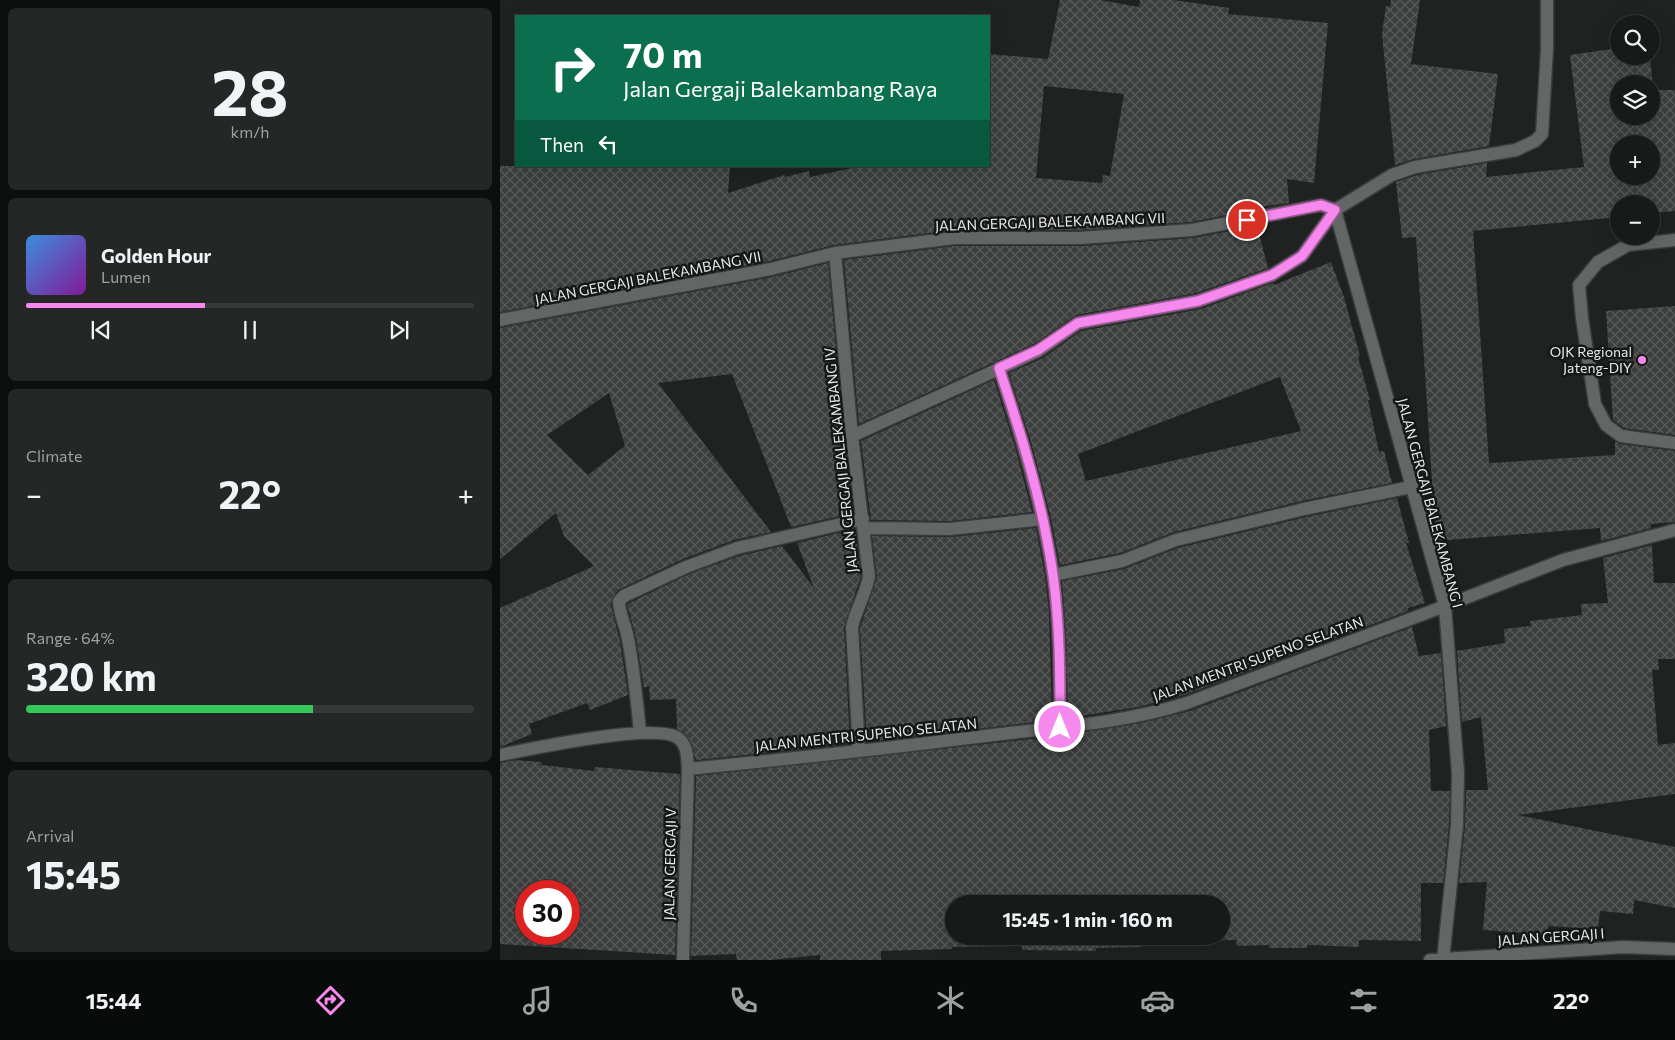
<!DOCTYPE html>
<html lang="en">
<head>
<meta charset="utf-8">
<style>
  body { margin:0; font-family:Commissioner,sans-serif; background:#242726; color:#f1f3f6; height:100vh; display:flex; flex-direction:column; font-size:19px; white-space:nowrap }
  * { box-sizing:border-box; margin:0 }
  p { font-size:16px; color:#9ea1a2 }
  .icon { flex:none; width:28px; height:28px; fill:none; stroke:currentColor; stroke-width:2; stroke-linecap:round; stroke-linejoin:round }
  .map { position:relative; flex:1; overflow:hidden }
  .details { display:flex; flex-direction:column; gap:8px; padding:8px; background:#0d0e0e; width:500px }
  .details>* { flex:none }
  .guide { position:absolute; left:15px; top:15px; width:475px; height:152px; border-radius:0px; box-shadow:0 5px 20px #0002,0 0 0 1px #363838; background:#0b6e4f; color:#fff; overflow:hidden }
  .controls { position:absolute; left:1110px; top:15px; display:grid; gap:10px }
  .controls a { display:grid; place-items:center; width:50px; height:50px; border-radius:50%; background:#171a19; box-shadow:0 5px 20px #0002,0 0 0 1px #363838; font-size:25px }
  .speed { position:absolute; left:15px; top:880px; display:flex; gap:10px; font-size:25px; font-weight:700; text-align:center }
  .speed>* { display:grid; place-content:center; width:65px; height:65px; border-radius:50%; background:#171a19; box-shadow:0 5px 20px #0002,0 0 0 1px #363838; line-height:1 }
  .speed .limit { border:8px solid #d22; background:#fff; color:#111 }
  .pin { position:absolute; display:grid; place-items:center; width:42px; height:42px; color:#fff; margin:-21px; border:2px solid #fff; border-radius:50%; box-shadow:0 1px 5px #0007 }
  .me { position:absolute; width:55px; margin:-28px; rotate:0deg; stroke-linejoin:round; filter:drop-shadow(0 0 4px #0008) }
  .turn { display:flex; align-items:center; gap:18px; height:105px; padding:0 25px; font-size:22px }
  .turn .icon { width:65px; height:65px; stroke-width:2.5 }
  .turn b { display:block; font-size:35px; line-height:42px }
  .then { display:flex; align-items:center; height:48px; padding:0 25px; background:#0003; gap:10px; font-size:19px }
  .big { font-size:38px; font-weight:700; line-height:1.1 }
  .details .tile { flex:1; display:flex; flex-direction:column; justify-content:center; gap:8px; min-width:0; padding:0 18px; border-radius:8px; background:#242726 }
  .details .dial { align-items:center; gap:0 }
  .dial b { font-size:65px; line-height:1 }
  .song { display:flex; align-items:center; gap:15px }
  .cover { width:60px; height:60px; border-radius:8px; background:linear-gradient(135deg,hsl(210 70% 55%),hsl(290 70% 35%)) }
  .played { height:5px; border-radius:2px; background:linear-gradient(90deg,#f689ed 40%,#363838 40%) }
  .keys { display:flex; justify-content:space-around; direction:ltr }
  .heat { display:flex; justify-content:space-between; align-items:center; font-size:28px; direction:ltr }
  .charge { height:8px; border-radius:4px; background:linear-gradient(90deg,#34c759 64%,#363838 0) }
  .trip { position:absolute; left:445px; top:895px; width:285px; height:50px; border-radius:25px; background:#171a19; box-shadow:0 5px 20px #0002,0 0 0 1px #363838; font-weight:700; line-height:50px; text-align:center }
  .tab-bar { display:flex; height:80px; justify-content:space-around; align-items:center; background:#090a0a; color:#9ea1a2 }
  .tab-bar .icon { width:35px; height:35px }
  .tab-bar .current { color:#f689ed }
  .tab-bar b { font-size:22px; color:#f1f3f6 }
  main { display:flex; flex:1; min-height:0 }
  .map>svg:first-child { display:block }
</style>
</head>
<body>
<main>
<section class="details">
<div class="tile dial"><b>28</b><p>km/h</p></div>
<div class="tile">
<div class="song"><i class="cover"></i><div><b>Golden Hour</b><p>Lumen</p></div></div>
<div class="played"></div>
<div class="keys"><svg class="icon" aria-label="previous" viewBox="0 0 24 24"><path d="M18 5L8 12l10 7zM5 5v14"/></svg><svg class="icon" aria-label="pause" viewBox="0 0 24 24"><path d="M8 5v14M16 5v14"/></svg><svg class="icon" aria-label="next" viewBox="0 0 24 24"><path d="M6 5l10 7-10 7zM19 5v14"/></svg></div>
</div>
<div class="tile"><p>Climate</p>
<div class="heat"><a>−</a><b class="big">22°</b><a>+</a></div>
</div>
<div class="tile"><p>Range · 64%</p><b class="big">320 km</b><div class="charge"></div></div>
<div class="tile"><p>Arrival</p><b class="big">15:45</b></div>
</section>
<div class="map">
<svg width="1175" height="960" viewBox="0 0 1175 960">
  <defs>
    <pattern id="building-cross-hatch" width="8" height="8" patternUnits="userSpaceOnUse" patternTransform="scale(1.25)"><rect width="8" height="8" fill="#3c3f3e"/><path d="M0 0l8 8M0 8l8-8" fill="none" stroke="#585b5a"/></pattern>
  </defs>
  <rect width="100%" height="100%" fill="#1f2221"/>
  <path fill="url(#building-cross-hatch)" fill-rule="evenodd" d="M560,0H600L639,7L640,0H674L729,8L728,14L828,23L814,183L787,179L789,203L752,208V210L691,222L580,230H453L334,245L269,261L0,312V166H230L228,193L284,175L285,177L309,171L310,177L362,166H489V54L548,59ZM544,86L624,94L610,176L603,175L602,183L536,178Z
    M891,0H920L911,64L998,74L989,146L914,159L895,165L882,34L886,6L890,7Z
    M1119,48V56H1150L1153,90H1175V211L1151,213V204H1119V217L973,231L989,463L1115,455V441L1120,444L1175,451V522L1151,524V528L1101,541L1100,528L936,541L916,237L902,238L896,182L917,175L987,163L986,177L1084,167L1070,55ZM1119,84H1151V116H1119ZM1119,144H1151V176H1119Z
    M757,226L768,268L696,293L576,315L534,344L359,424L344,260L455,246H581L693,238Z
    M831,262L844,297L860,356L858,357L870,400H868L879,452L884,451L892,483L802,501L674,532L620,553L560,565L551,518L531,442L509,373L543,358L581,331L701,309L773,283L774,285ZM780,377L801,431L586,481L578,454Z
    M328,263L344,437L353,513L291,527L232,374L158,383L271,532L234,540L183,559L118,590L112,598L111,606L120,641L128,695L90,710L87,703L29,724L32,734L0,747V608L94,566L64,536L56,513L0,559V328L272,277ZM109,393L125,446L88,475L47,435Z
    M1175,306V435L1124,428L1113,420L1106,311Z
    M494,380L515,447L532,512L450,521L371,520L361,441Z
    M897,498L909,543H906L925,603L908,608V611L684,695L638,707L568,718L566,631L562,581L624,569L678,548L806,517Z
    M536,528L545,576L549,613L552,720L367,742L360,628L377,577L372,536L451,537Z
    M355,529L361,576L344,627L350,744L196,760L190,740L183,732L177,729L176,699L150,700L149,686L144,688L136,637L127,604L189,574L239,556L282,546L314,588L297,543Z
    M1152,545L1154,583H1175V659H1158L1159,670H1152L1158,745L1175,743V794L1018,815L1175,847V908L1134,900L1133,914L1100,911L1098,929L1048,926V935L983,930L987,882L959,883L965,826L966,790H988L981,717L962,722L957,651L1005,643L1004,629L1031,626L1030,621L1082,615L1081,604L1108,603L1103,558Z
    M912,627L919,656L941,653L946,726L929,730L931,791H950L949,824L943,883H921V941L859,940V947L807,945V948H769V945L737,946L736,940L642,942V947L596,948V951L522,950V946L452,947V949L381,951V960H320V955L270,960H237L236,954L191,956L196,776L567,735L641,723L690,711ZM454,904H721V936H454Z
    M15,760L41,762L42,765L94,771L95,767L180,774L175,955L0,944V763ZM26,891H69V934H26Z"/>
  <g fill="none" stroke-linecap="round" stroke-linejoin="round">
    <defs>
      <path id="minor" d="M835,210L945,606L958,773L957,825L943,960
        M1175,240L1128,245L1098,262L1079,285L1082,318L1095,404L1106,425L1121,436L1175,443
        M335,253L352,436L369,576C366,594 356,609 352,627L359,751
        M0,320L271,269L335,253L454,238H580L692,230L821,205L835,210
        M499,368C521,436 542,504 553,575C560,625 560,676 560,727
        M352,436L538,351L578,323L698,301L772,275L802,256L835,210L892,175L915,167L1016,150L1035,141L1042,134L1047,49V0
        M364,528L450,529L543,519
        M553,575L622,561L676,540L804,509L911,487
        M140,732C137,701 134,670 128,639C126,626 119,614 119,601L124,596L186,567L237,548L363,519
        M0,755C30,749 156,722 178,738C188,745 187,758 188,769L183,960
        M188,769C289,759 391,748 493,735C558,727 624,723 687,703L945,606L1063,560L1175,530
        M930,960L1123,947L1175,949"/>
    </defs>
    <use href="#minor" stroke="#3a3c3b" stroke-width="15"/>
    <use href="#minor" stroke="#626664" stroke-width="12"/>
  </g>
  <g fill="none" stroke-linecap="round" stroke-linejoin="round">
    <defs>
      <path id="route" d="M560,727C560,676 560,625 553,575C543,504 522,436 499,368L538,350L578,323L698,301L772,275L802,256L835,210L821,205L747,220"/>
    </defs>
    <use href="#route" stroke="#a0599a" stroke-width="12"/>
    <use href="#route" stroke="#f689ed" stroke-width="9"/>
  </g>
  <circle fill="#f689ed" stroke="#161817" stroke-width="2" cx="1142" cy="360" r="5"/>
  <g text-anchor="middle" stroke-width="5" stroke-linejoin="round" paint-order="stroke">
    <g font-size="14" fill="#e8eae9" stroke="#161817">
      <text transform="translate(550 222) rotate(-2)" y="5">JALAN GERGAJI BALEKAMBANG VII</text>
      <text transform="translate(148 278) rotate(-11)" y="5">JALAN GERGAJI BALEKAMBANG VII</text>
      <text transform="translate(341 460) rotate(-96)" y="5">JALAN GERGAJI BALEKAMBANG IV</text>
      <text transform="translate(930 503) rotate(75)" y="5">JALAN GERGAJI BALEKAMBANG I</text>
      <text transform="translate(758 659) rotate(-20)" y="5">JALAN MENTRI SUPENO SELATAN</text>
      <text transform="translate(366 735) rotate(-6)" y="5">JALAN MENTRI SUPENO SELATAN</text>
      <text transform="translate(170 864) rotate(-89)" y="5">JALAN GERGAJI V</text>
      <text transform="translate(1051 937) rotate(-4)" y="5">JALAN GERGAJI I</text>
    </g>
    <g font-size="14" fill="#e8eae9" stroke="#161817" text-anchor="end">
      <text x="1132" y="357">OJK Regional<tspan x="1132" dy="16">Jateng-DIY</tspan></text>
    </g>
  </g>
</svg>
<div class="controls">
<a><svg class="icon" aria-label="search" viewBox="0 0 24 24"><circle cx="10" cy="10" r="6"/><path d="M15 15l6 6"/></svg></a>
<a><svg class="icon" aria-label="layers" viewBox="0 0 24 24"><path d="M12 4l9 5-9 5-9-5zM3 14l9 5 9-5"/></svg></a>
<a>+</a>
<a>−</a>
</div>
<div class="speed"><div class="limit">30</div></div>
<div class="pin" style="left:747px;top:220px;background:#d93025"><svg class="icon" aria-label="arrive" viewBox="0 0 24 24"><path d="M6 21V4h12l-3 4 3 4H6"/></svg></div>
<svg class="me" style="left:560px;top:727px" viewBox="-20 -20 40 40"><circle r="17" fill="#f689ed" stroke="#fff" stroke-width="3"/><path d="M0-11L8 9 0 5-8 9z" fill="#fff"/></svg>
<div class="trip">15:45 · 1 min · 160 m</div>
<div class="guide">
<div class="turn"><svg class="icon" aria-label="right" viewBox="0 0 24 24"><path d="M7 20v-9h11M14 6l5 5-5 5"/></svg><div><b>70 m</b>Jalan Gergaji Balekambang Raya</div></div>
<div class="then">Then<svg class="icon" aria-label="left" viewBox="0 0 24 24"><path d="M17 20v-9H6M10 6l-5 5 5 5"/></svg></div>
</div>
</div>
</main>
<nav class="tab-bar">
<b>15:44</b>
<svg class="icon current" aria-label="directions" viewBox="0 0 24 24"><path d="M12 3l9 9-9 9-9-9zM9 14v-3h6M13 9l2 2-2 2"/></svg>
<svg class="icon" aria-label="music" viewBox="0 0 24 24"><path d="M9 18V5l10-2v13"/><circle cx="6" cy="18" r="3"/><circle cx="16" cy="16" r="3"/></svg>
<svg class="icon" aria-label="phone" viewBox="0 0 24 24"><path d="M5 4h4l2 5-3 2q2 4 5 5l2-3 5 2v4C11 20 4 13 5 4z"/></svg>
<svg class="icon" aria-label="climate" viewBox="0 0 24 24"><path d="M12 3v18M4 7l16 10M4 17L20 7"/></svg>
<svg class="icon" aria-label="car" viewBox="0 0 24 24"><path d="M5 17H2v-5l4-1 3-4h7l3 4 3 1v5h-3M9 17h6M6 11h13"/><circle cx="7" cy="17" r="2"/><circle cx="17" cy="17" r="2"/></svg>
<svg class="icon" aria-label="filters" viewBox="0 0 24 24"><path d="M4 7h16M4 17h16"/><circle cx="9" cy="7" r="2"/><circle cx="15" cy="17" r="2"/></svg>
<b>22°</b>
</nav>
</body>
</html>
